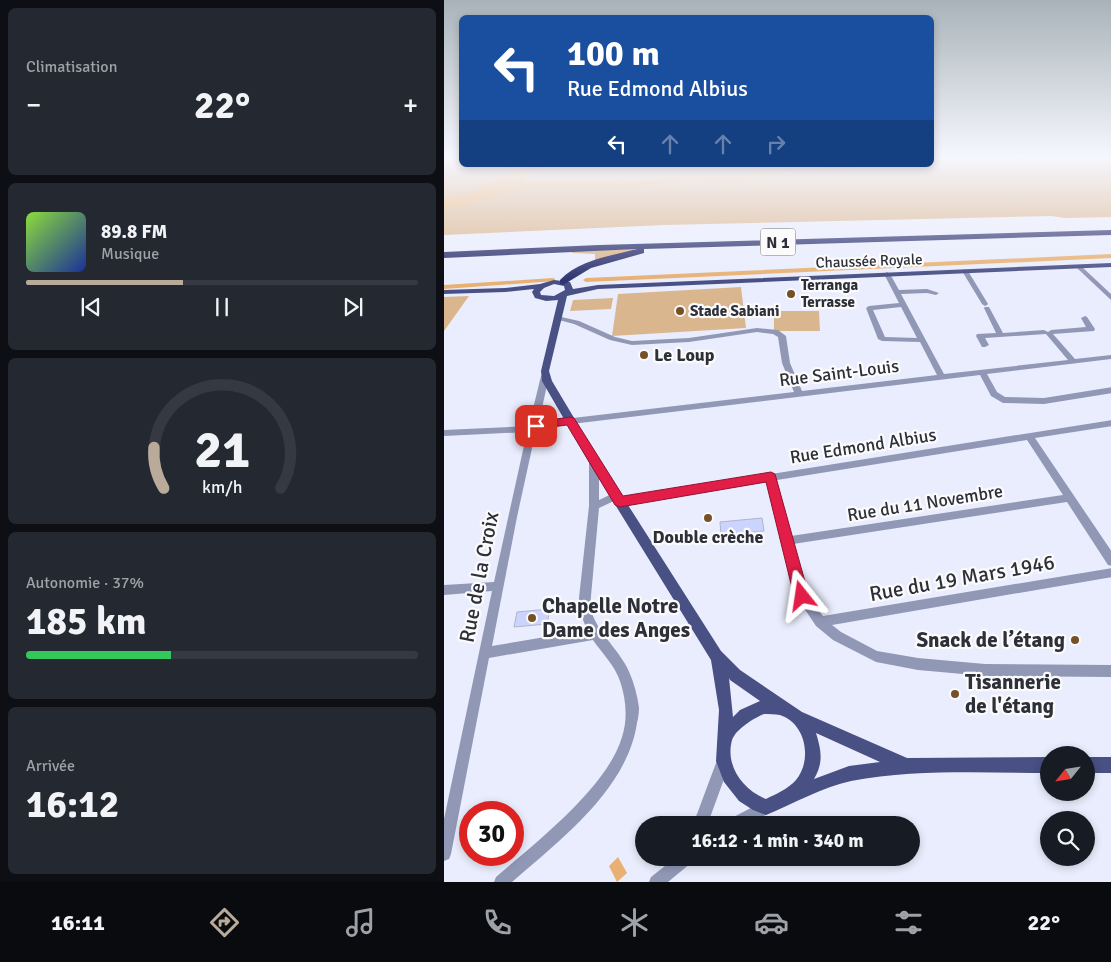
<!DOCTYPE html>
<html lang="fr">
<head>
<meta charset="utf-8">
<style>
  body { margin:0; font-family:Signika,sans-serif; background:#242831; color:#f1f3f6; height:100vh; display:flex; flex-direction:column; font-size:19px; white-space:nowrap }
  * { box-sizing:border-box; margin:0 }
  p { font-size:16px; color:#9ea1a6 }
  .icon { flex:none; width:28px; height:28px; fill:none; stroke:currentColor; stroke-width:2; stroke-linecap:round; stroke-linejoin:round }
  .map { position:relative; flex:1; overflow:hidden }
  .sheet { display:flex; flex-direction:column; gap:8px; padding:8px; background:#0d0f14; width:444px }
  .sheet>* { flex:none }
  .guide { position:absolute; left:15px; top:15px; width:475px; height:152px; border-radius:8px; box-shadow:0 2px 8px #0003; background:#1a4fa0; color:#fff; overflow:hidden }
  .needle { width:32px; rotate:240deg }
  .tools { position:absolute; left:596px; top:746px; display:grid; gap:10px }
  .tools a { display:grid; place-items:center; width:55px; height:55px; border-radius:50%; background:#171b24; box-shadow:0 2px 8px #0003; font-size:25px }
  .speed { position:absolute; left:15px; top:801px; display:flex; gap:10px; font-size:25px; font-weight:700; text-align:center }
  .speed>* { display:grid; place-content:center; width:65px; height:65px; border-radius:50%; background:#171b24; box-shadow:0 2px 8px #0003; line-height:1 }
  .speed .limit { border:8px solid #d22; background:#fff; color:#111 }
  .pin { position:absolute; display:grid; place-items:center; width:42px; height:42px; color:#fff; margin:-21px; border-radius:10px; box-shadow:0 2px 8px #0006 }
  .me { position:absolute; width:55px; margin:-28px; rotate:345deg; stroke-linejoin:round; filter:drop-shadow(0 0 4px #0008) }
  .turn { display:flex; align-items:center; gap:18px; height:105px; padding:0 25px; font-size:22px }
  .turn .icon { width:65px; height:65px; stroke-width:2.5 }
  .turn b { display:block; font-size:35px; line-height:42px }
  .lanes { display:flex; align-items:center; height:48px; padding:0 25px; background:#0003; justify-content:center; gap:25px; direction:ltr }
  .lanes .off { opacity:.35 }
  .big { font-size:38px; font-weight:700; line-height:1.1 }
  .sheet .tile { flex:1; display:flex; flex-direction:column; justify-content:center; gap:8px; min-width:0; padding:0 18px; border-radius:8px; background:#242831 }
  .sheet .dial { align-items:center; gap:0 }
  .dial svg { height:130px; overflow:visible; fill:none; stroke:#363941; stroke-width:7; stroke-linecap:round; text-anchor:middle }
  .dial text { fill:#f1f3f6; stroke:none }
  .song { display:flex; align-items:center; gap:15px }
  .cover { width:60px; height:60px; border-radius:8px; background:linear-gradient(135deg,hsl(90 70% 55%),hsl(230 70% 35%)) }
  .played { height:5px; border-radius:2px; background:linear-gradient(90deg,#b9aa9a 40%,#363941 40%) }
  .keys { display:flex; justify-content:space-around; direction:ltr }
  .heat { display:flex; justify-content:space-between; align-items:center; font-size:28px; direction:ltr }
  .charge { height:8px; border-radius:4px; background:linear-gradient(90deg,#34c759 37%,#363941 0) }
  .trip { position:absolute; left:191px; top:816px; width:285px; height:50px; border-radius:25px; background:#171b24; box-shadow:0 2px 8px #0003; font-weight:700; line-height:50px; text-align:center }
  .dock { display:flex; height:80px; justify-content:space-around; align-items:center; background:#090b0e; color:#9ea1a6 }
  .dock .icon { width:35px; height:35px }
  .dock .active { color:#b9aa9a }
  .dock b { font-size:22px; color:#f1f3f6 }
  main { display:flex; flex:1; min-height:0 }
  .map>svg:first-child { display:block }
</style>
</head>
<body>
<main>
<section class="sheet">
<div class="tile"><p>Climatisation</p>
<div class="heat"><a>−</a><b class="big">22°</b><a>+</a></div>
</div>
<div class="tile">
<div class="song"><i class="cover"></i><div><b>89.8 FM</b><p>Musique</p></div></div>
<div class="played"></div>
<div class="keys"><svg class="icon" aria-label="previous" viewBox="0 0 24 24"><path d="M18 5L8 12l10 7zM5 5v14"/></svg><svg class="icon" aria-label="pause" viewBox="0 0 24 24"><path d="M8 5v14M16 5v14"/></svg><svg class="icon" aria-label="next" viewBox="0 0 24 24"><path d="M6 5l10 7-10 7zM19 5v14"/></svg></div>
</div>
<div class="tile dial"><svg viewBox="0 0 100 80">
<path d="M14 69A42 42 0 1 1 86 69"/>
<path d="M14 69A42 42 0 0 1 8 44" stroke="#b9aa9a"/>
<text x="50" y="56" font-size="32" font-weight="700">21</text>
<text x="50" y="72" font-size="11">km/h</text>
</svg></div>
<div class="tile"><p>Autonomie · 37%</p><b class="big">185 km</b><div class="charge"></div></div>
<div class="tile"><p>Arrivée</p><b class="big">16:12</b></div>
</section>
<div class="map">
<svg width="668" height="882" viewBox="0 0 668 882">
  <rect width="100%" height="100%" fill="#eaedfd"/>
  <path fill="#dab68f" d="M0,157H17L18,165H488V157H667V217L621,218L607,216L220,225L0,235Z
    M190,249V251L151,262V254L128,253V251Z
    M297,287L302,328L168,336L174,294Z
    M25,296L0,331V297Z
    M169,298L167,309L126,311L129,300Z
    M330,311H375L376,331H330Z"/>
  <path fill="#e8b173" d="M92,165H98L85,174L79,185L75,189L16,207H0V198L23,194L70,172Z
    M174,857L183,873L173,882L165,866Z"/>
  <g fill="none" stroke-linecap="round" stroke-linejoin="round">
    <path fill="#e8b173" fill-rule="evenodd" d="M502,157H517L488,161V159Z
      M405,165H417L375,173L330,174L291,182L243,180L183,188L96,187L68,189L65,187L68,185L96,183L183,184L243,176L291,178L330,170L375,169Z
      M668,254V258L142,282L139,280L142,278Z
      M109,278L111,279V281L0,289V285Z"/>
  </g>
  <path fill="#cbd3ff" stroke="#b0b5ce" d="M318,518L320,531L277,535L276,522Z
    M106,609L103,624L70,627L73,612Z"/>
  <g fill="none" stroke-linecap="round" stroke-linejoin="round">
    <path fill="#9198b6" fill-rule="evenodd" d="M635,265L637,266L668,295V301L633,268L632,267Z
      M521,269L524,271L544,304L543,305L541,306L538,304L518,271Z
      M443,272L446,274L455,290L483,289L495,293L492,295L483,293L457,294L500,374L624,360L602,334L541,338L545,345L541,347H538L532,336L533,334L552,333L540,308L541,307H545L559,333L600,330L604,332L607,330L642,327L637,318L641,316L643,317L651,329L650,331L609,334L631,359L668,355V359L543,374L553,392L561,397L600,398L668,387V393L600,404L559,403L547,396L536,375L94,428L92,430L73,517L48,646L143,630L134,607L145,506V461L147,459H153L155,461V500L172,492L175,493L177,496L175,498L668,420V426L591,438L668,552V566L664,565L623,502L349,544L362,594L379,616L668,568V577L388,625L397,632L433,651L474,658L541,664L668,665V677L541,676L474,670L432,662L389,640L372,626L352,596L324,482L176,506L173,505L171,502L172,500L155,508L146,607C153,635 179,651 188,679C191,687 194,699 195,708C195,713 194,719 193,723C183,790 116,840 68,882H50L52,877C91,843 163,788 178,737C184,719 182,699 176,681C171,666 158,653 149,640L45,658L7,854L5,859L0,861V819L48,591L0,595V585L50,582L83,432L0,436V430L86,426L87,424L86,421L97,376L101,373L105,376L95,422L350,392L338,363L334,337L329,334L313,332L245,342L188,345L166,340L130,324L111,319V317L113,316L135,321L171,337L188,341L245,338L313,328L334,330L342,336L346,363L358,391L493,375L476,342L438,341L434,339L422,308L425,306L455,303L440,274ZM457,307L473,338L441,337L429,310ZM583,440L619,495L347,536L333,480Z
      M280,753L285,755L287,760L264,823L263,825H248L253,814L275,755Z
      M322,800L327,802L329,807L327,812L303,825H282L284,820Z
      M231,858H249L247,863L224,882H205L207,877Z"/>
    <path fill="#485084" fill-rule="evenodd" d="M668,263V267L154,289L123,296L105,371L108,381L154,458L277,651L296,670L358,712L463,758L605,757V773C539,773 472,769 407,781C379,787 348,804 322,815L309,810L295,801L280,782L272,761L275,710L267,660L146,464L98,381L97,371L114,300L102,301L91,298L88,292L90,289L61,292L0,294V290L61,288L96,284L110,280L126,282L129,289L154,285ZM110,284L120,286L121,290L110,296L97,295L96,292L100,288ZM285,678L286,680L316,701L296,710L289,717ZM320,714C325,714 331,714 336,715C363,724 368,761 352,780C344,789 332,794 322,799C299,790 281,766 288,740C292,729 310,718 320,714ZM372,733L436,762L405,766L370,779C380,762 377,750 372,733Z
      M642,757H668V773H642Z"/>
    <path fill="#303571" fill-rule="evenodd" d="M668,230V235L200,249V253L147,268L119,285L116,284V280C135,260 166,256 193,249L0,258V252L155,245Z"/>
  </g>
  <linearGradient id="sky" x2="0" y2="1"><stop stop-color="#a8b3b9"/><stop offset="0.56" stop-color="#f6f7fe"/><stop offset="1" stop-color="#f6f7fe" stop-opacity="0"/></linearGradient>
  <rect width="668" height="280" fill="url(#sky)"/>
  <path fill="#e11d48" stroke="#92132f" d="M126,417L130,418L179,496L327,472L331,474L365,596L363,601L358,603L352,601L350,596L322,482L176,507L171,505L123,425L92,429L87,426L92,422Z"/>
  <g fill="#745129" stroke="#fbfbfb" stroke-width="2">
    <circle cx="347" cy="294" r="5"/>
    <circle cx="236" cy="311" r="5"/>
    <circle cx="200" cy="355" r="5"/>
    <circle cx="264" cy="518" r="5"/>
    <circle cx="88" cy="618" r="5"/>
    <circle cx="631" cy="640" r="5"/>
    <circle cx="511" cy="694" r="5"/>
  </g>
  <g text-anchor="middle" stroke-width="4.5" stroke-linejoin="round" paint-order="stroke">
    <g font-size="15" fill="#2d2f39" stroke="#fbfbfb">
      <text transform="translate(425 261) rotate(-2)" y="5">Chaussée Royale</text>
    </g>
    <g font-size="15" font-weight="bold" fill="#2d2f39" stroke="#fbfbfb" text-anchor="start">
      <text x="357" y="290">Terranga<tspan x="357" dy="17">Terrasse</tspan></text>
      <text x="246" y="316">Stade Sabiani</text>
    </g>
    <rect fill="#fbfbfb" stroke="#6b6c73" stroke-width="1" x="316.5" y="228.5" width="35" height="27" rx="4"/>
    <g font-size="16" font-weight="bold" fill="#2d2f39">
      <text x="334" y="248">N 1</text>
    </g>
    <g font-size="18" font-weight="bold" fill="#2d2f39" stroke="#fbfbfb" text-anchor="start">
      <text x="210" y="361">Le Loup</text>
      <text x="264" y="543" text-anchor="middle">Double crèche</text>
    </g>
    <g font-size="18" fill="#2d2f39" stroke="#fbfbfb">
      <text transform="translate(395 373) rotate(-7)" y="6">Rue Saint-Louis</text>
      <text transform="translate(419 446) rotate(-9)" y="6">Rue Edmond Albius</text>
      <text transform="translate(481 503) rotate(-9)" y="6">Rue du 11 Novembre</text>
    </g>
    <g font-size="21" fill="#2d2f39" stroke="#fbfbfb">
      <text transform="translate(35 577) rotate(-79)" y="7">Rue de la Croix</text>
      <text transform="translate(518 578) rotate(-10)" y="7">Rue du 19 Mars 1946</text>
    </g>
    <g font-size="21" font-weight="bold" fill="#2d2f39" stroke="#fbfbfb" text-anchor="start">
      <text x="98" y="613">Chapelle Notre<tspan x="98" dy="24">Dame des Anges</tspan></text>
      <text x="621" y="647" text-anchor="end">Snack de l’étang</text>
      <text x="521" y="689">Tisannerie<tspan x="521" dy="24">de l'étang</tspan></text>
    </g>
  </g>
</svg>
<div class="tools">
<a><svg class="needle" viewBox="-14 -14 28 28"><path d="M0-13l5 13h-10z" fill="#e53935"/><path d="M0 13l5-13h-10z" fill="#9ea1a6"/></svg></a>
<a><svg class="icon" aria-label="search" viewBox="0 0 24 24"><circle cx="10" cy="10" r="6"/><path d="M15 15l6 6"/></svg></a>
</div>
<div class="speed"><div class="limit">30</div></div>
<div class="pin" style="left:92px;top:426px;background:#d93025"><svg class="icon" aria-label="arrive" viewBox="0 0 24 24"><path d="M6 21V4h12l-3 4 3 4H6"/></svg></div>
<svg class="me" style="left:358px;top:596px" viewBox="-20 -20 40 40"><path d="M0-17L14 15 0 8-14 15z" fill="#e11d48" stroke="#fff" stroke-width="4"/></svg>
<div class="trip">16:12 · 1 min · 340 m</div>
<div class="guide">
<div class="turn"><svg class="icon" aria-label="left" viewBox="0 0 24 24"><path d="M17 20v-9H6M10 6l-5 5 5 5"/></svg><div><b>100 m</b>Rue Edmond Albius</div></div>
<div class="lanes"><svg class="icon" aria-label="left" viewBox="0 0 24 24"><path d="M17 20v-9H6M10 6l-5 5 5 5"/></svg><svg class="icon off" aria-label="ahead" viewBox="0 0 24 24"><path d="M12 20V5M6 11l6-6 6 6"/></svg><svg class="icon off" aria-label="ahead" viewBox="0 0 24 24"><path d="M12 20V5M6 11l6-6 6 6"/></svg><svg class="icon off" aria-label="right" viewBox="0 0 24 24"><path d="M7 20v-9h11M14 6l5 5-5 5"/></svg></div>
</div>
</div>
</main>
<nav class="dock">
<b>16:11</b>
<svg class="icon active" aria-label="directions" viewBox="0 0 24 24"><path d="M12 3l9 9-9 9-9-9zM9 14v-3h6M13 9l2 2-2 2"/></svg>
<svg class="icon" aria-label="music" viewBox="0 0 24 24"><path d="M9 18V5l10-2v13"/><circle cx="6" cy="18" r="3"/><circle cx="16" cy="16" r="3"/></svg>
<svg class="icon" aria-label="phone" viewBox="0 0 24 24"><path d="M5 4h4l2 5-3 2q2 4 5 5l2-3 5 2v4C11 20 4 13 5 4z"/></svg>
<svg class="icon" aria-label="climate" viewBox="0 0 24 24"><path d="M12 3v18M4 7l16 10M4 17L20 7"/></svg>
<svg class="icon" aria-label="car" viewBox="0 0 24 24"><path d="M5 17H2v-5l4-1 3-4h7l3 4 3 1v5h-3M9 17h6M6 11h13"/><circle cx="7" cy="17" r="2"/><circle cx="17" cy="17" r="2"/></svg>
<svg class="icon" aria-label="filters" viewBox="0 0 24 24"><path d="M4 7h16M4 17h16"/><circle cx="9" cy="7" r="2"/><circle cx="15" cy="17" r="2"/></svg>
<b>22°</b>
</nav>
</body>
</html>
